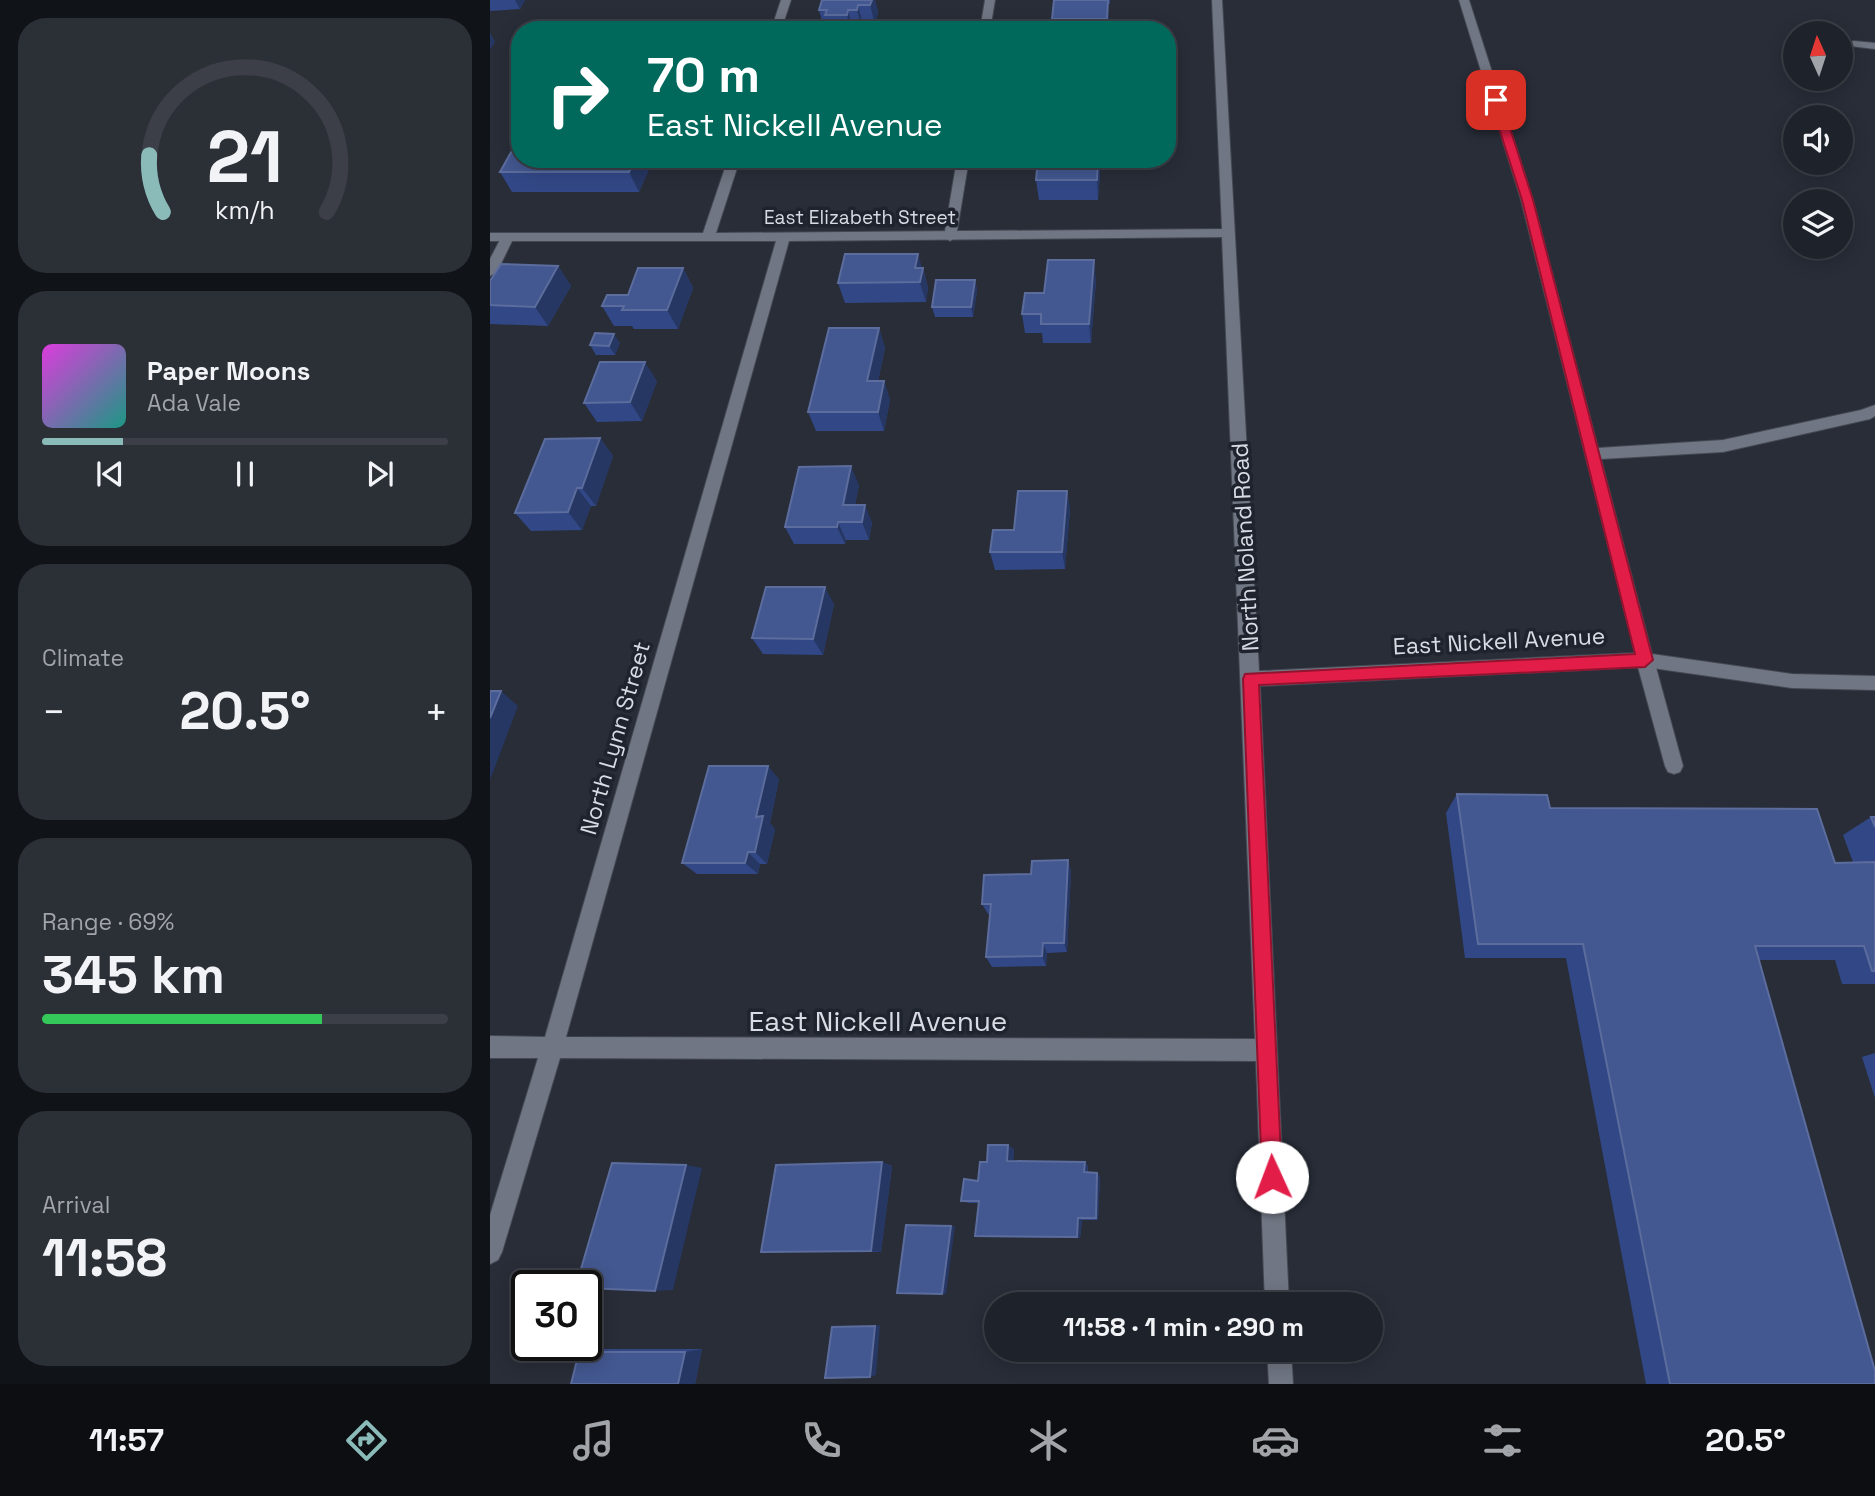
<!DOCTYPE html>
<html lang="en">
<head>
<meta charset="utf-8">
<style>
  body { margin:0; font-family:"Space Grotesk",sans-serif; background:#2b2f36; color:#f1f3f6; height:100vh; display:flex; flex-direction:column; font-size:26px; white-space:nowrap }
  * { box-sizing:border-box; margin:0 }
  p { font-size:23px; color:#a1a4a8 }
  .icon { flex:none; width:38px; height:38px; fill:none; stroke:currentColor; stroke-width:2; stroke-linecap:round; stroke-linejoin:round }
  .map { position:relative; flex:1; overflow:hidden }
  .panel { display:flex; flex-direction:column; gap:18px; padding:18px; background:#101317; width:490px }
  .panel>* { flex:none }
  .top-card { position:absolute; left:21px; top:21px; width:665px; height:147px; border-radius:28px; box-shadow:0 4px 18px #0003,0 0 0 2px #3c3f47; background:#00695c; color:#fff; overflow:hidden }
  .needle { width:46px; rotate:357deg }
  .fabs { position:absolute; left:1293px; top:21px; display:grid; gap:14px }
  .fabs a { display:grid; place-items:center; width:70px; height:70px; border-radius:50%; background:#1e222a; box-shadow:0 4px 18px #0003,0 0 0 2px #3c3f47; font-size:35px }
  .speed { position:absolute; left:21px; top:1270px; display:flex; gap:14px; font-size:35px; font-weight:700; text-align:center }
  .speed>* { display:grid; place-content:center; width:91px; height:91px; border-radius:50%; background:#1e222a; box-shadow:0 4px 18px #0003,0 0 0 2px #3c3f47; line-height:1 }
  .speed .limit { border:4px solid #111; border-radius:10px; background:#fff; color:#111 }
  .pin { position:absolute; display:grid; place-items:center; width:60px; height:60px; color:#fff; margin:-30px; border-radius:14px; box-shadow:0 4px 10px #0006 }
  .me { position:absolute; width:77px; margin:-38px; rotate:358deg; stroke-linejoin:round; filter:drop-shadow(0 0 5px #0008) }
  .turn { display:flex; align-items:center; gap:24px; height:147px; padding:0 21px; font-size:32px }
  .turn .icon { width:91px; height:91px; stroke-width:2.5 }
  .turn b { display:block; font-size:49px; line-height:60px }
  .big { font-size:52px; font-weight:800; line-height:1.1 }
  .panel .widget { flex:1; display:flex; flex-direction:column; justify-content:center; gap:10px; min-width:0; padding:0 24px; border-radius:28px; background:#2b2f36 }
  .panel .dial { align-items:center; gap:0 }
  .dial svg { height:182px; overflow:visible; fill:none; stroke:#3c3f47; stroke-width:7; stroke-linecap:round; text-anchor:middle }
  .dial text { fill:#f1f3f6; stroke:none }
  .song { display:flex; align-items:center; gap:21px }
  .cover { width:84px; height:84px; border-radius:10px; background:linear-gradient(135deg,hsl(300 70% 55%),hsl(170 70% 35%)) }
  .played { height:7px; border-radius:4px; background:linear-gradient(90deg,#8bbbb9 20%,#3c3f47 20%) }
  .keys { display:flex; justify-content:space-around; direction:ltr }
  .heat { display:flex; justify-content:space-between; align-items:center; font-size:38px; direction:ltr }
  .charge { height:10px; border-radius:5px; background:linear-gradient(90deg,#34c759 69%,#3c3f47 0) }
  .trip { position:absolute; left:494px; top:1292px; width:399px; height:70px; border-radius:35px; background:#1e222a; box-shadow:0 4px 18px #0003,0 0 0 2px #3c3f47; font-weight:800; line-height:70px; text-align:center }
  .tabs { display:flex; height:112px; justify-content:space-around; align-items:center; background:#0c0e11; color:#a1a4a8 }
  .tabs .icon { width:49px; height:49px }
  .tabs .selected { color:#8bbbb9 }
  .tabs b { font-size:32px; color:#f1f3f6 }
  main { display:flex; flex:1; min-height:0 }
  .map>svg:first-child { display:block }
</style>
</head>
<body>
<main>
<section class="panel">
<div class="widget dial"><svg viewBox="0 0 100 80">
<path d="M14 69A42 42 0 1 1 86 69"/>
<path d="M14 69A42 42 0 0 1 8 44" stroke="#8bbbb9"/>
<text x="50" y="56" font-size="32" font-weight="700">21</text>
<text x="50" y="72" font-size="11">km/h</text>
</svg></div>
<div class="widget">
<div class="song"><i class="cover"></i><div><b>Paper Moons</b><p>Ada Vale</p></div></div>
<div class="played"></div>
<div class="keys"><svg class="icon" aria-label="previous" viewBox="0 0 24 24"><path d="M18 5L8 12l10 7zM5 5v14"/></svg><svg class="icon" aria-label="pause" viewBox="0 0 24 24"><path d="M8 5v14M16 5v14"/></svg><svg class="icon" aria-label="next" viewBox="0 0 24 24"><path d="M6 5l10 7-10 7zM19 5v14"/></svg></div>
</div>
<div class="widget"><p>Climate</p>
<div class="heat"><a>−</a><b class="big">20.5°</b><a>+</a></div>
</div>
<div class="widget"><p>Range · 69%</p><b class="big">345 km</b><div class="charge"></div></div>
<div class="widget"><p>Arrival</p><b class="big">11:58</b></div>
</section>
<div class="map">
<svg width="1385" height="1384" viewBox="0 0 1385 1384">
  <rect width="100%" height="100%" fill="#282d38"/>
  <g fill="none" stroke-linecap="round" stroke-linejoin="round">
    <defs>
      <path id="service" d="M495,0H505L500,30H490Z
        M467,159H479L466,237L460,241L454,237Z
        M18,233L24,237L7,272L0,276V259L13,234Z
        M1155,653L1161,655L1164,660L1193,766L1190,772L1184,774L1178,772L1175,766L1146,660L1149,655Z"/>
      <path id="minor" d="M291,0H301L291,30H281Z
        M722,0H732L769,671L1145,653L1031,200L969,0H979L1043,200L1108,448L1233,440L1371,410L1385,405V416L1380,419L1233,452L1111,459L1162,654L1302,674L1385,676V690L1302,688L1155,667L770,686L799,1304H775L766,1061L70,1058L12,1252L8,1260L0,1264V1215L48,1058H0V1036L55,1037L286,241H0V233H213L238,159H250L226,233L732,229ZM732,237L765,1039L76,1037L299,241Z
        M1364,41L1385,43V49L1360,46V42Z
        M777,1349H801L803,1384H779Z"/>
    </defs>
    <use href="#service" stroke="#444852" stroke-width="2"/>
    <use href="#minor" stroke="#444852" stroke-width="2"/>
    <use href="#service" fill="#707683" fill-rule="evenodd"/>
    <use href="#minor" fill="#707683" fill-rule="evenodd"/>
  </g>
  <path fill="#324886" d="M0,0H35L30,9L0,11Z
    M332,0H385L388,12L385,25H373L372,30H331L334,28L329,10Z
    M564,0H620V4H618V30H563L562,19Z
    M30,159H156L160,167L149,192H22L10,172Z
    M530,159H608L610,174L608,200H549L546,180L548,163H530Z
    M68,266L81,286L58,326L0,324V281Z
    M193,268L203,288L188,329H144L142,326H124L112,306Z
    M433,268L438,288L436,302L355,303L348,283Z
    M485,280L487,290L483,317H445L442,307Z
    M606,280L601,343H553L552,333H535L532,314L554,293Z
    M389,328L395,348L388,381H394L400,400L394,431H326L318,412Z
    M130,343L125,355H106L100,345Z
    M167,381L152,421L107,422L94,403Z
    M110,438L123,456L106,506H101L92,530L41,531L25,513Z
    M369,485L365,505L382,522L379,540H356L355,544H304L295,527Z
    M577,491L580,509L575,569L505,570L500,552L524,530Z
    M344,604L333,655L273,654L262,638Z
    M289,779L280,823L285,829L277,864H270L268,874H207L192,863Z
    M967,794L1060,808L1345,863L1363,862L1353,835L1381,817H1385V984H1352L1345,960H1269L1385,1384H1156L1076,958H975L956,813Z
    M578,860L581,872L577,952L557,953L556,966L502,967L496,957L500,914H498L492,904L541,874Z
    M1385,1053V1098L1372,1057Z
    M524,1149L523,1162H595L598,1166V1173L610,1176L608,1220H592L590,1238L492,1237L485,1236L489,1203H479L471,1201L488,1181L497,1162Z
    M392,1162L402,1166L391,1252H271Z
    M110,1349H212L205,1384H81L89,1352Z"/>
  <path fill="#263763" d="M25,0H35L30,9Z
    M382,0H385L388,12L385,25L380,5Z
    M618,0L619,20L618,30H617Z
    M368,5L373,25L372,30L367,10Z
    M358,10L363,30H361L357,15Z
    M0,32L5,42L0,50Z
    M145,159H156L160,167L149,192L139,172Z
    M608,159L610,174L608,200L607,180Z
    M428,254L438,288L436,302L425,268Z
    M604,260L606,280L601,343L599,324Z
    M68,266L81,286L58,326L45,307Z
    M193,268L203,288L188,329L177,310Z
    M485,280L487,290L483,317L481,307Z
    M389,328L395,348L384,400L377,381Z
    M124,334L130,343L125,355L119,346Z
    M155,362L167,381L152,421L140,402Z
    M394,381L400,400L394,431L388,412Z
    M110,438L123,456L106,506L92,488Z
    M361,466L369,485L361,523L353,505Z
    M87,488L101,506L92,530L78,512Z
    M577,491L580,509L575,569L572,552Z
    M375,505L382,522L379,540L372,522Z
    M348,522L356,540L355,544L347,527Z
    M335,587L344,604L333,655L323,639Z
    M11,691L28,706L0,780V718Z
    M278,766L289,779L280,823L285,829L277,864L265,852L266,817Z
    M258,852L270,864L268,874L255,863Z
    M578,860L581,872L577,952L574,943Z
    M553,943L557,953L556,966L552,956Z
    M518,1145L524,1149L523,1165L517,1161Z
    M392,1162L402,1166L391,1252L381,1251Z
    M595,1162L598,1166L597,1176L594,1172Z
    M196,1165L212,1168L183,1290L165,1291Z
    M607,1173L610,1176L608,1220L606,1218Z
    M588,1218L592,1220L590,1238L587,1237Z
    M461,1226H465L456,1294H452Z
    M390,1325L386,1375L380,1377L385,1326Z
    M212,1349L205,1384H188L195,1352Z"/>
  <path fill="#435890" stroke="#5b6c9d" stroke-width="2" d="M332,0H382L380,5H368L367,10H358L357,15H335L337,10H329Z
    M564,0H618L617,19H562Z
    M208,23L205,30H132L135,24Z
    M332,28H369V30H331Z
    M24,147H30V159H145L139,172H10Z
    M548,159H608L607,180H546Z
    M355,254H428L425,268H433L430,282L348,283Z
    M558,260H604L599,324H551V314H532L535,293H554Z
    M11,264L68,266L45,307L0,305V281Z
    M148,268H193L177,310H132L134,306H112L117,295H138Z
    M446,280H485L481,307H442Z
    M339,328H389L377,381H394L388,412H318Z
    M105,333L124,334L119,346L100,345Z
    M110,362H155L140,402L94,403Z
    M110,438L92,488H87L78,512L25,513L55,439Z
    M361,466L353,505H375L372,522H348L347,527H295L309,467Z
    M528,491H577L572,552H500L503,530H524Z
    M276,587H335L323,639L262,638Z
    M0,691H11L0,718Z
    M219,766H278L266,817L273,816L265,852H258L255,863H192Z
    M967,794L1057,795L1060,808L1327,809L1345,863L1385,862V971H1382L1374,946H1265L1385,1371V1384H1180L1093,944H988Z
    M1381,817H1385V827Z
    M578,860L574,943H553L552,956L496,957L501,904H492L494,875L541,874L542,861Z
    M498,1145H518L517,1161L595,1162L594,1172L607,1173L606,1218H588L587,1237L485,1236L489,1201H471L474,1179L488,1181L490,1162H497Z
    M392,1162L381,1251L271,1252L286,1165Z
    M122,1163L196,1165L165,1291L96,1288V1286H86Z
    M416,1225L461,1226L452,1294L407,1293Z
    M385,1326L380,1377L335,1378L342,1327Z
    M89,1352H195L188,1384H81Z"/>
  <path fill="#e11d48" stroke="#92132f" stroke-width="2" d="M1006,97L1011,100L1043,200L1163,660L1155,667L769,685L792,1177L789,1184L782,1187L775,1184L772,1177L753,679L755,674L1145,654L1032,200L1000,100Z"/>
  <g text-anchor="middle" stroke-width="7" stroke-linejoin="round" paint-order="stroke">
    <g font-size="19" fill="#d8dbe3" stroke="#1e232e">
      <text x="370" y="224">East Elizabeth Street</text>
    </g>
    <g font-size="23" fill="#d8dbe3" stroke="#1e232e">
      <text transform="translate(755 547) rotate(-93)" y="8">North Noland Road</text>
      <text transform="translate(1009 641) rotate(-3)" y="8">East Nickell Avenue</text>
      <text transform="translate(125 738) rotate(-74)" y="8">North Lynn Street</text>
    </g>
    <g font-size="28" fill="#d8dbe3" stroke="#1e232e">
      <text x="388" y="1031">East Nickell Avenue</text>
    </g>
  </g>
</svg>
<div class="fabs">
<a><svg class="needle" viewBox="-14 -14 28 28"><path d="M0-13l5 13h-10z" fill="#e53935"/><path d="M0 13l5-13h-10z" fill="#a1a4a8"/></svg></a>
<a><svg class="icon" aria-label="sound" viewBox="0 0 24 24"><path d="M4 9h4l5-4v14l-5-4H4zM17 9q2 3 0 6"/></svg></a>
<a><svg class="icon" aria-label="layers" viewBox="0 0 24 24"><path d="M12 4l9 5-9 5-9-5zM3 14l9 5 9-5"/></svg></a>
</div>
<div class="speed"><div class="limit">30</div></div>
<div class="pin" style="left:1006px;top:100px;background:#d93025"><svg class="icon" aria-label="arrive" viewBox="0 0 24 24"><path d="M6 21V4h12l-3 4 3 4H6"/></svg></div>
<svg class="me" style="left:782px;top:1177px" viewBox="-20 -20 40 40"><circle r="19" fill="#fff"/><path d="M0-13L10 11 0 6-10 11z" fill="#e11d48"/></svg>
<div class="trip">11:58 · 1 min · 290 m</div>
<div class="top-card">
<div class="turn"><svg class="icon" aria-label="right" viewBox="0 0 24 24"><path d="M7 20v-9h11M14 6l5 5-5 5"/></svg><div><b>70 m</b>East Nickell Avenue</div></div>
</div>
</div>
</main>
<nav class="tabs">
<b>11:57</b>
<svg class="icon selected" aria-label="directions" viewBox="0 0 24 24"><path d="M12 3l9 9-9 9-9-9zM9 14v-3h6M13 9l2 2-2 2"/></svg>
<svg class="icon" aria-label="music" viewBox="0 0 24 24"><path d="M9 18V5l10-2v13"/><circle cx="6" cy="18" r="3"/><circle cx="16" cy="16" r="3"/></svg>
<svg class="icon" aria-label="phone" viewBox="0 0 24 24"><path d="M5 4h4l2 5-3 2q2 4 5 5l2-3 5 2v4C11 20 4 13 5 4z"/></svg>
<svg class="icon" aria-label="climate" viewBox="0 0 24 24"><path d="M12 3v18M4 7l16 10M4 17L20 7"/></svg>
<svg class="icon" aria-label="car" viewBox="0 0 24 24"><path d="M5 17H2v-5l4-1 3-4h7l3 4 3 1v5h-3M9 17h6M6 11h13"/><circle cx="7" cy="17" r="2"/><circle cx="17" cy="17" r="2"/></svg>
<svg class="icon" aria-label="filters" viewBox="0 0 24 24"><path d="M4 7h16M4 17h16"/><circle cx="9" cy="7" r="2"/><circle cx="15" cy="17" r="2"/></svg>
<b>20.5°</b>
</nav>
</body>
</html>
